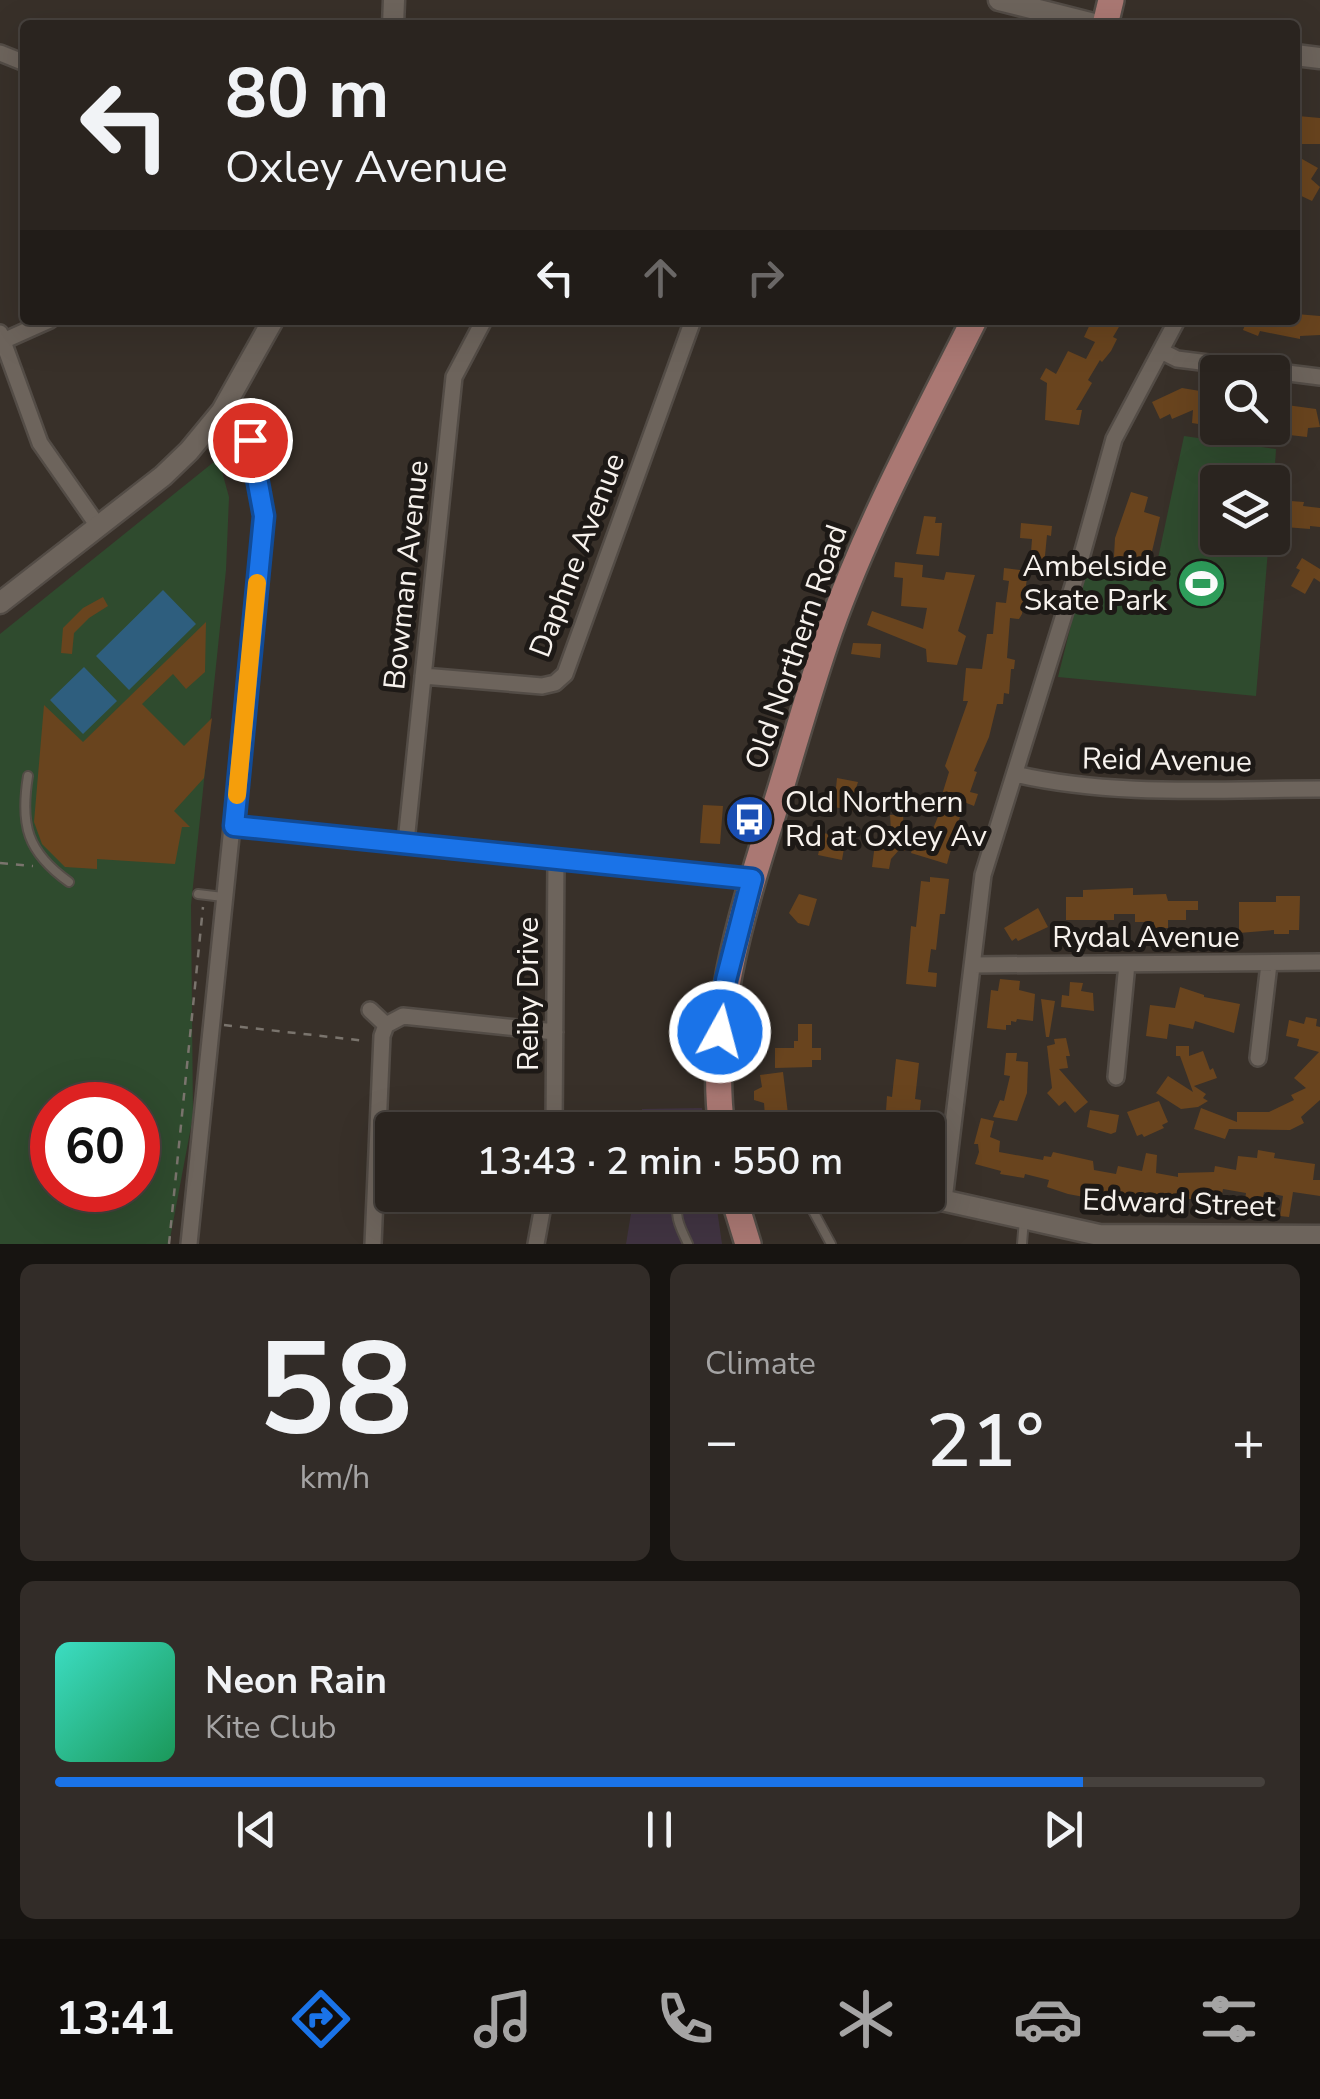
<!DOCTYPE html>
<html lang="en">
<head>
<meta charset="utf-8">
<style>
  body { margin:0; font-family:"Nunito Sans",sans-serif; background:#322c28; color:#f1f3f6; height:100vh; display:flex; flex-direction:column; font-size:38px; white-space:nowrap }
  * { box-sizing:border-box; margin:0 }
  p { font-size:32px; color:#a5a4a4 }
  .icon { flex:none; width:55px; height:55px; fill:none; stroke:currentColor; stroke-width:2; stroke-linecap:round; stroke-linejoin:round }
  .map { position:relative; height:1244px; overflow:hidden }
  .side { display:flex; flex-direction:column; gap:20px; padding:20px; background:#171411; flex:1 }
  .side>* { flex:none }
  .top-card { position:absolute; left:20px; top:20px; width:1280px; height:305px; border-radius:10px; box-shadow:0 10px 40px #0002,0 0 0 2px #46413d; background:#2a241f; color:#f1f3f6; overflow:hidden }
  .tools { position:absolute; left:1200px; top:355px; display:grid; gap:20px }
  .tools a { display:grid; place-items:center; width:90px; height:90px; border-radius:10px; background:#2a241f; box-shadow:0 10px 40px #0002,0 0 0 2px #46413d; font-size:50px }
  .speed { position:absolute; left:30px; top:1082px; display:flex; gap:20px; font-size:50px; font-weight:700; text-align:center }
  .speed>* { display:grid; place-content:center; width:130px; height:130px; border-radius:50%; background:#2a241f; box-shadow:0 10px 40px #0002,0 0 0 2px #46413d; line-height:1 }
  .speed .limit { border:15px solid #d22; background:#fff; color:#111 }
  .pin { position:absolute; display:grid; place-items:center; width:85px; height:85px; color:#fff; margin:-42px; border:5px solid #fff; border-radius:50%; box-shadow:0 2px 10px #0007 }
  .me { position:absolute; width:110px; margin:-55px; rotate:7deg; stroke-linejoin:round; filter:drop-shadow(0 0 8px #0008) }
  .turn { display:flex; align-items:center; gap:35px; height:210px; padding:0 40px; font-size:45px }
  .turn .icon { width:130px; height:130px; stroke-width:2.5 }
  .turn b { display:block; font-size:70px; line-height:85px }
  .lanes { display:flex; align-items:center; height:95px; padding:0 40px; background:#0003; justify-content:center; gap:50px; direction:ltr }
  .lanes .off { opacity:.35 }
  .big { font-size:75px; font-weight:600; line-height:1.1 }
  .side .card { flex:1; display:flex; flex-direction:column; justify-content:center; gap:15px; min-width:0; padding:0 35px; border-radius:15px; background:#322c28 }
  .side .dial { align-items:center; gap:0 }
  .dial b { font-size:130px; line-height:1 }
  .song { display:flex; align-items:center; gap:30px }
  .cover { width:120px; height:120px; border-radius:15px; background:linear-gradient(135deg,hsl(170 70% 55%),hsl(150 70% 35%)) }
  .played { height:10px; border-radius:5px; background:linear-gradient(90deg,#1a73e8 85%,#46413d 85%) }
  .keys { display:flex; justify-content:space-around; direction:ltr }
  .heat { display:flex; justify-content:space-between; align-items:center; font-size:55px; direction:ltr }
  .side .tiles { flex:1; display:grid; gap:20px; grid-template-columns:1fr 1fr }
  .card:last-child { grid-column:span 2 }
  .trip { position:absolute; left:375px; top:1112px; width:570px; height:100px; border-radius:10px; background:#2a241f; box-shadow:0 10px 40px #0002,0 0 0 2px #46413d; font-weight:600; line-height:100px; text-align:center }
  .tab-bar { display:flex; height:160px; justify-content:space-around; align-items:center; background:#110e0c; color:#a5a4a4 }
  .tab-bar .icon { width:70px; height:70px }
  .tab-bar .selected { color:#1a73e8 }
  .tab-bar b { font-size:45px; color:#f1f3f6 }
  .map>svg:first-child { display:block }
</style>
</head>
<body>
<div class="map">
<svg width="1320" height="1244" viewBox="0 0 1320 1244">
  <rect width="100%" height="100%" fill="#383029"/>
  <path fill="#413442" d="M702,1108L705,1130H641L642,1109Z
    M634,1195H715L722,1244H626Z"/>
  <path fill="#2f4b2e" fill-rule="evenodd" d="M1184,436L1276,449L1273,498L1272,482H1218V538H1269L1256,696L1058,677L1084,573L1153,582Z
    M215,461L221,468L229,497L226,570L191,905L193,1116L169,1244H0V634ZM52,1105H138V1190H52Z"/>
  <path fill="#2e5e7e" d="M163,590L196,624L129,690L96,656Z
    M84,667L117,701L83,734L50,700Z"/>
  <path fill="#69441e" d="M1298,116L1320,118V144H1296Z
    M1295,155L1318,168L1311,179L1320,187L1312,201L1295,193L1299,174L1295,172Z
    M1296,314L1320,316V335L1300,336V339L1260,331L1258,336L1243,330L1247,320H1295Z
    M1092,320H1123L1113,337L1117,339L1111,351L1102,362L1100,360L1088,380L1092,383L1076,410H1082L1079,425L1045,420L1047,383L1040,379L1046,368L1056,374L1068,351L1086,359L1095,342L1084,337Z
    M1182,388L1218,394L1211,426L1192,423L1193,410L1172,419L1170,414L1160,419L1152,402Z
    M1272,403L1316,409L1320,427L1308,428L1307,437L1272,433Z
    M1131,492L1148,497L1144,512L1160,517L1150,560L1131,559L1128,577L1113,574L1115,538Z
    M1277,500L1304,502L1303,506L1320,508V527L1310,526V529L1272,526Z
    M924,516L936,517L935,523H942L939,556L916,554Z
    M1021,523L1052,526L1051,536L1047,535L1044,566L1030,565L1032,539L1020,538Z
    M1302,558L1320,569V582L1314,578L1305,594L1291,586L1300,570L1296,568Z
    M895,562L923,565L922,577L944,580L946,572L975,575L958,631L966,636L957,665L927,662L926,649L867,625L872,611L923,629L927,608L901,606L903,578L894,577Z
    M1004,568L1028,571L1022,614L1019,619L1010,618L1007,658L1015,660L1014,669H1011L1009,694L1004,693L1003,704H997L989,737L974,771L977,772L970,792L978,794L974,806L964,802L947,864L911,853L919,827L932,831L940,812L937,811L949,772L945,766L968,701H963L966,668L982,669L987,634H993L996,602L1006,603L1009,581L1003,580Z
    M103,597L108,606L89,618L74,633L72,654L61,653L63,628L83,608Z
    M206,622L205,672L186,689L173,674L142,704L184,746L212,718L204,778L174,811L190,827H182L175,864L97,859V869L65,867L42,844L34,822L44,705L83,742Z
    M853,643L881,644L880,658L851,654Z
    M837,778L858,782L856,788L862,790L860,812L834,807Z
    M703,805L723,806L720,844L700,843Z
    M903,814L905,851L900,849L891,859L889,869L872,867L875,844L891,831L890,815Z
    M823,833L846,837L842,860L818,855Z
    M930,877L949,879L945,914H940L936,950L931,949L928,972L937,973L936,987L906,984L911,926L916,927L921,881L930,882Z
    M1133,888V895L1166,894L1168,901H1198V910H1186V920H1168V928H1154V922H1135V914H1114V920H1066V897H1083V890Z
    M799,894L817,899L809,926L798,923L789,913Z
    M1276,896H1300L1299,930H1289V934H1274V930L1239,933V902H1276Z
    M1038,908L1048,927L1018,941L1016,938L1012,941L1004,928Z
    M1000,979L1020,981L1019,990L1035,994L1033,1021L1017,1019L1016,1022L1011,1021V1025H1006V1030L987,1028L991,990L998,991Z
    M1070,982L1083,983L1081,991L1093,993L1094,1011L1061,1007L1062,995L1069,996Z
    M1180,987L1204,995V997L1240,1004L1234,1033L1195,1021L1193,1029L1169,1024L1167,1039L1146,1036L1150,1005L1175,1008Z
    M1041,999L1055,1001L1049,1037H1046Z
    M1306,1017L1317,1019L1316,1026L1320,1027V1100L1301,1117L1304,1123L1290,1130L1229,1129L1225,1139L1194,1129L1201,1108L1237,1122V1112H1269L1294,1100L1291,1095L1306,1088L1294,1078L1319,1052L1297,1046L1299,1039L1286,1036L1289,1020L1304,1024Z
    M798,1024H812V1048H821V1060H812V1067L775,1068V1048H794V1041H798Z
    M1066,1038L1070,1056H1066L1068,1068L1059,1069L1088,1102L1075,1113L1065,1101L1059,1106L1047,1093L1052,1088L1047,1046L1055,1044L1054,1039Z
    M1176,1046H1189V1056L1203,1051L1210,1070L1213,1068L1217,1078L1194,1086L1206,1094L1203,1098L1208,1101L1198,1107L1181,1109L1156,1093L1168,1076L1193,1092L1180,1056H1176Z
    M1006,1053H1017L1016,1061L1028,1062L1027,1093L1017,1121L993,1117L1000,1100L1004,1101L1010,1076L1004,1075Z
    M896,1059L919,1063L915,1099L921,1100L918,1130H900L901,1112L886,1111L887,1096L892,1097Z
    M783,1072L788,1114L765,1116L764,1103L754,1100V1091L762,1087L760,1075Z
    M1159,1101L1168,1122L1162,1125L1164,1128L1144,1137L1142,1134L1137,1136L1127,1112Z
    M1090,1110L1119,1115L1116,1132L1111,1134L1087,1127Z
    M981,1118L994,1121L990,1137L1000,1141L999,1152L1043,1160L1044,1156L1051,1157L1053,1152L1093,1161L1094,1170L1116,1174L1118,1166L1142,1171L1146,1153L1157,1155L1156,1173L1178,1177V1173L1214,1172L1215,1166L1236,1170L1238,1156L1257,1158L1258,1150L1275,1153L1274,1158L1315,1164L1313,1180H1320V1196L1293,1192L1289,1217L1280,1216L1283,1196L1264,1192L1263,1198L1256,1197L1254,1201L1245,1200L1246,1193L1223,1189L1221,1199L1201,1196V1199H1170L1169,1206L1099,1191L1098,1196L1085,1193L1084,1197L1068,1194L1047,1187L1049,1180L1025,1174L1024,1178L1000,1174L1001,1171L975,1164L979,1152L978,1144H974Z"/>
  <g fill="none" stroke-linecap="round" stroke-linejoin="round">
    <defs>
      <path id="service" d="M28,776C20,825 27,852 69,882
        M198,894L223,897
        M813,1195L812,1209L831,1244
        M688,1244C680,1226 668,1209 689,1195
        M1022,1244L1024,1219"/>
      <path id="minor" d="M0,53L25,63
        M0,333L40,443L98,526
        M3,341L50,320
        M1161,351L1177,359L1320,377
        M423,676L542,686L555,683L565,674L693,320
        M1015,774C1114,797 1218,789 1320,789
        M234,826L752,879
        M406,842L454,377L484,320
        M973,965L1320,962
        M370,1010L386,1025
        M1258,1058L1269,964
        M1116,1077L1127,964
        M554,1130L556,858
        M944,1200L983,875L1076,576L1114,439L1177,320
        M189,1244L264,516C257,476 258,435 222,411
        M373,1244L382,1036L386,1025L403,1016L555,1032
        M536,1244L545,1195"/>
      <path id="tertiary" d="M999,0L1098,25
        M393,25L394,0
        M1295,55L1320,58
        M0,603L163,476L189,451L222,411L273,320
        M919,1195L1099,1235L1320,1236"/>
      <path id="primary" d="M1105,25L1111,0
        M722,1130C707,1017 743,910 776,804C794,746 810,687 830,630C868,523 923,422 974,320
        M733,1195L748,1244"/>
    </defs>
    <use href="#service" stroke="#534c46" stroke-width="12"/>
    <use href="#minor" stroke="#534c46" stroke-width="20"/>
    <use href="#tertiary" stroke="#534c46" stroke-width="25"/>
    <use href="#primary" stroke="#534c46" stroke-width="30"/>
    <path stroke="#7a746d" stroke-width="2.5" stroke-dasharray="8 8" stroke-linecap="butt" d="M0,863L33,866
      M224,1025L366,1041
      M169,1244L203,907"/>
    <use href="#service" stroke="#6d645c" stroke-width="8"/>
    <use href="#minor" stroke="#6d645c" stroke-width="15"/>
    <use href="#tertiary" stroke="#6d645c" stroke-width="20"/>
    <use href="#primary" stroke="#aa7873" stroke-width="25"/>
  </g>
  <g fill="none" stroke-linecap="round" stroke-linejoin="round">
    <defs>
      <path id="route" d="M250,440L264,516L234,826L752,879L726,980L720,1032"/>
    </defs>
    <use href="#route" stroke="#114b97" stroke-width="25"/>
    <use href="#route" stroke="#1a73e8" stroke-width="18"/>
    <path stroke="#f59e0b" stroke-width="18" d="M237,795L257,583"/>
  </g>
  <defs>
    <symbol id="stadium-disc" viewBox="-11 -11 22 22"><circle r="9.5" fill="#2e9e5b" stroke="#1d1916"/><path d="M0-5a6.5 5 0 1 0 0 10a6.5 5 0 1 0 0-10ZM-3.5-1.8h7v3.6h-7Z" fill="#fff"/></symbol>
    <symbol id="bus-disc" viewBox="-11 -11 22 22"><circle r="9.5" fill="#1a4fb4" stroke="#1d1916"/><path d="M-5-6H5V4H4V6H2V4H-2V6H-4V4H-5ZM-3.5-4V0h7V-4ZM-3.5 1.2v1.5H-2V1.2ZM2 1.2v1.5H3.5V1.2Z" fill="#fff"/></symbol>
  </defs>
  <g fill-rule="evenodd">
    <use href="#stadium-disc" x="1174" y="556" width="55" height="55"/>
    <use href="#bus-disc" x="722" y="792" width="55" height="55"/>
  </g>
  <g text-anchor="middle" stroke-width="10" stroke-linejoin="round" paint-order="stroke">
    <g font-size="30" fill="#f7f2ed" stroke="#1d1916">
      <text transform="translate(577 555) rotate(-69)" y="10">Daphne Avenue</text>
      <text transform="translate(406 575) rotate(-84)" y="10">Bowman Avenue</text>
      <text transform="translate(796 647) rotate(-71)" y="10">Old Northern Road</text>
      <text transform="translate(1167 760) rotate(1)" y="10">Reid Avenue</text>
      <text x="1146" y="947">Rydal Avenue</text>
      <text transform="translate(528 994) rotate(-90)" y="10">Reiby Drive</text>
      <text transform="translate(1179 1203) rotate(2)" y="10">Edward Street</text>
    </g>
    <g font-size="30" fill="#f7f2ed" stroke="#1d1916" text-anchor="end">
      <text x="1167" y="576">Ambelside<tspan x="1167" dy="34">Skate Park</tspan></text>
      <text x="785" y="812" text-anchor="start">Old Northern<tspan x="785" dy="34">Rd at Oxley Av</tspan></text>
    </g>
  </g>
</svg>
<div class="tools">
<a><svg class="icon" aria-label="search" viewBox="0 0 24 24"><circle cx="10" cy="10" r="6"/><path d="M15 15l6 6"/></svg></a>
<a><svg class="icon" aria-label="layers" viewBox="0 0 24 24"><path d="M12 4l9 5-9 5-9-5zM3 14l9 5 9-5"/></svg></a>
</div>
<div class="speed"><div class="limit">60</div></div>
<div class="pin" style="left:250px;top:440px;background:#d93025"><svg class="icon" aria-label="arrive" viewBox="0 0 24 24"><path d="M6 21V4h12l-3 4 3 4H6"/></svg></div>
<svg class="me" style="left:720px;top:1032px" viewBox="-20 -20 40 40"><circle r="17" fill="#1a73e8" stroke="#fff" stroke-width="3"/><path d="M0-11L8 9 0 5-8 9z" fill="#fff"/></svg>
<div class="trip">13:43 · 2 min · 550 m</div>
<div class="top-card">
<div class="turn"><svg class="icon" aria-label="left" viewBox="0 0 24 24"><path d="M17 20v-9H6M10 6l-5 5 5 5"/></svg><div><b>80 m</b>Oxley Avenue</div></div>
<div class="lanes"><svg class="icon" aria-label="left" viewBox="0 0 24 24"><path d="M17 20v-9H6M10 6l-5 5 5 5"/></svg><svg class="icon off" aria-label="ahead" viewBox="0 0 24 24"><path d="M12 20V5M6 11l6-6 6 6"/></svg><svg class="icon off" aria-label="right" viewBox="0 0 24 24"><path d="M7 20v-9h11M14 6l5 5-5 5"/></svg></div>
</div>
</div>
<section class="side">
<div class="tiles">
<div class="card dial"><b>58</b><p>km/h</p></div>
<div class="card"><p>Climate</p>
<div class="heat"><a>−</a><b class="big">21°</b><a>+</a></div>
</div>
<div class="card">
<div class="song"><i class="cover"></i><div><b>Neon Rain</b><p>Kite Club</p></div></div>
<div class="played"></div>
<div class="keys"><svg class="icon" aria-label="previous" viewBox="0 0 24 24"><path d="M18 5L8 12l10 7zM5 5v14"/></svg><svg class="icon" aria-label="pause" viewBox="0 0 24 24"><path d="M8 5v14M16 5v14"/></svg><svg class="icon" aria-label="next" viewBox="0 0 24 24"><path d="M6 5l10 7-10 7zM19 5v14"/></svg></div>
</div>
</div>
</section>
<nav class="tab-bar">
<b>13:41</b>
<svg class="icon selected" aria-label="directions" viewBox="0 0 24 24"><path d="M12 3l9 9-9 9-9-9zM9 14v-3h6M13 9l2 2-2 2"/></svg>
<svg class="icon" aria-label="music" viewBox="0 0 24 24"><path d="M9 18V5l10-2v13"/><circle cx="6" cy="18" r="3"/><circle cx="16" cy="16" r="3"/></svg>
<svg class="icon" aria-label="phone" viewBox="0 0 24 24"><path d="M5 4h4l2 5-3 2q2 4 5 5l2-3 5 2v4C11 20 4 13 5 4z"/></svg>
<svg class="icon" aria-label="climate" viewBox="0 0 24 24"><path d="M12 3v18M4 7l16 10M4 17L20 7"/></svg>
<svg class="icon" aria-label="car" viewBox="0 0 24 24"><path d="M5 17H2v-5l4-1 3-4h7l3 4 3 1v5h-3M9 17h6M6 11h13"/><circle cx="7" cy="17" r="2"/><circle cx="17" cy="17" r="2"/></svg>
<svg class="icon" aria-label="filters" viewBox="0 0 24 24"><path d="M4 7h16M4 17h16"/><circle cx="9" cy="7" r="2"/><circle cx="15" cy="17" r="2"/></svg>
</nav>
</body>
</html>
